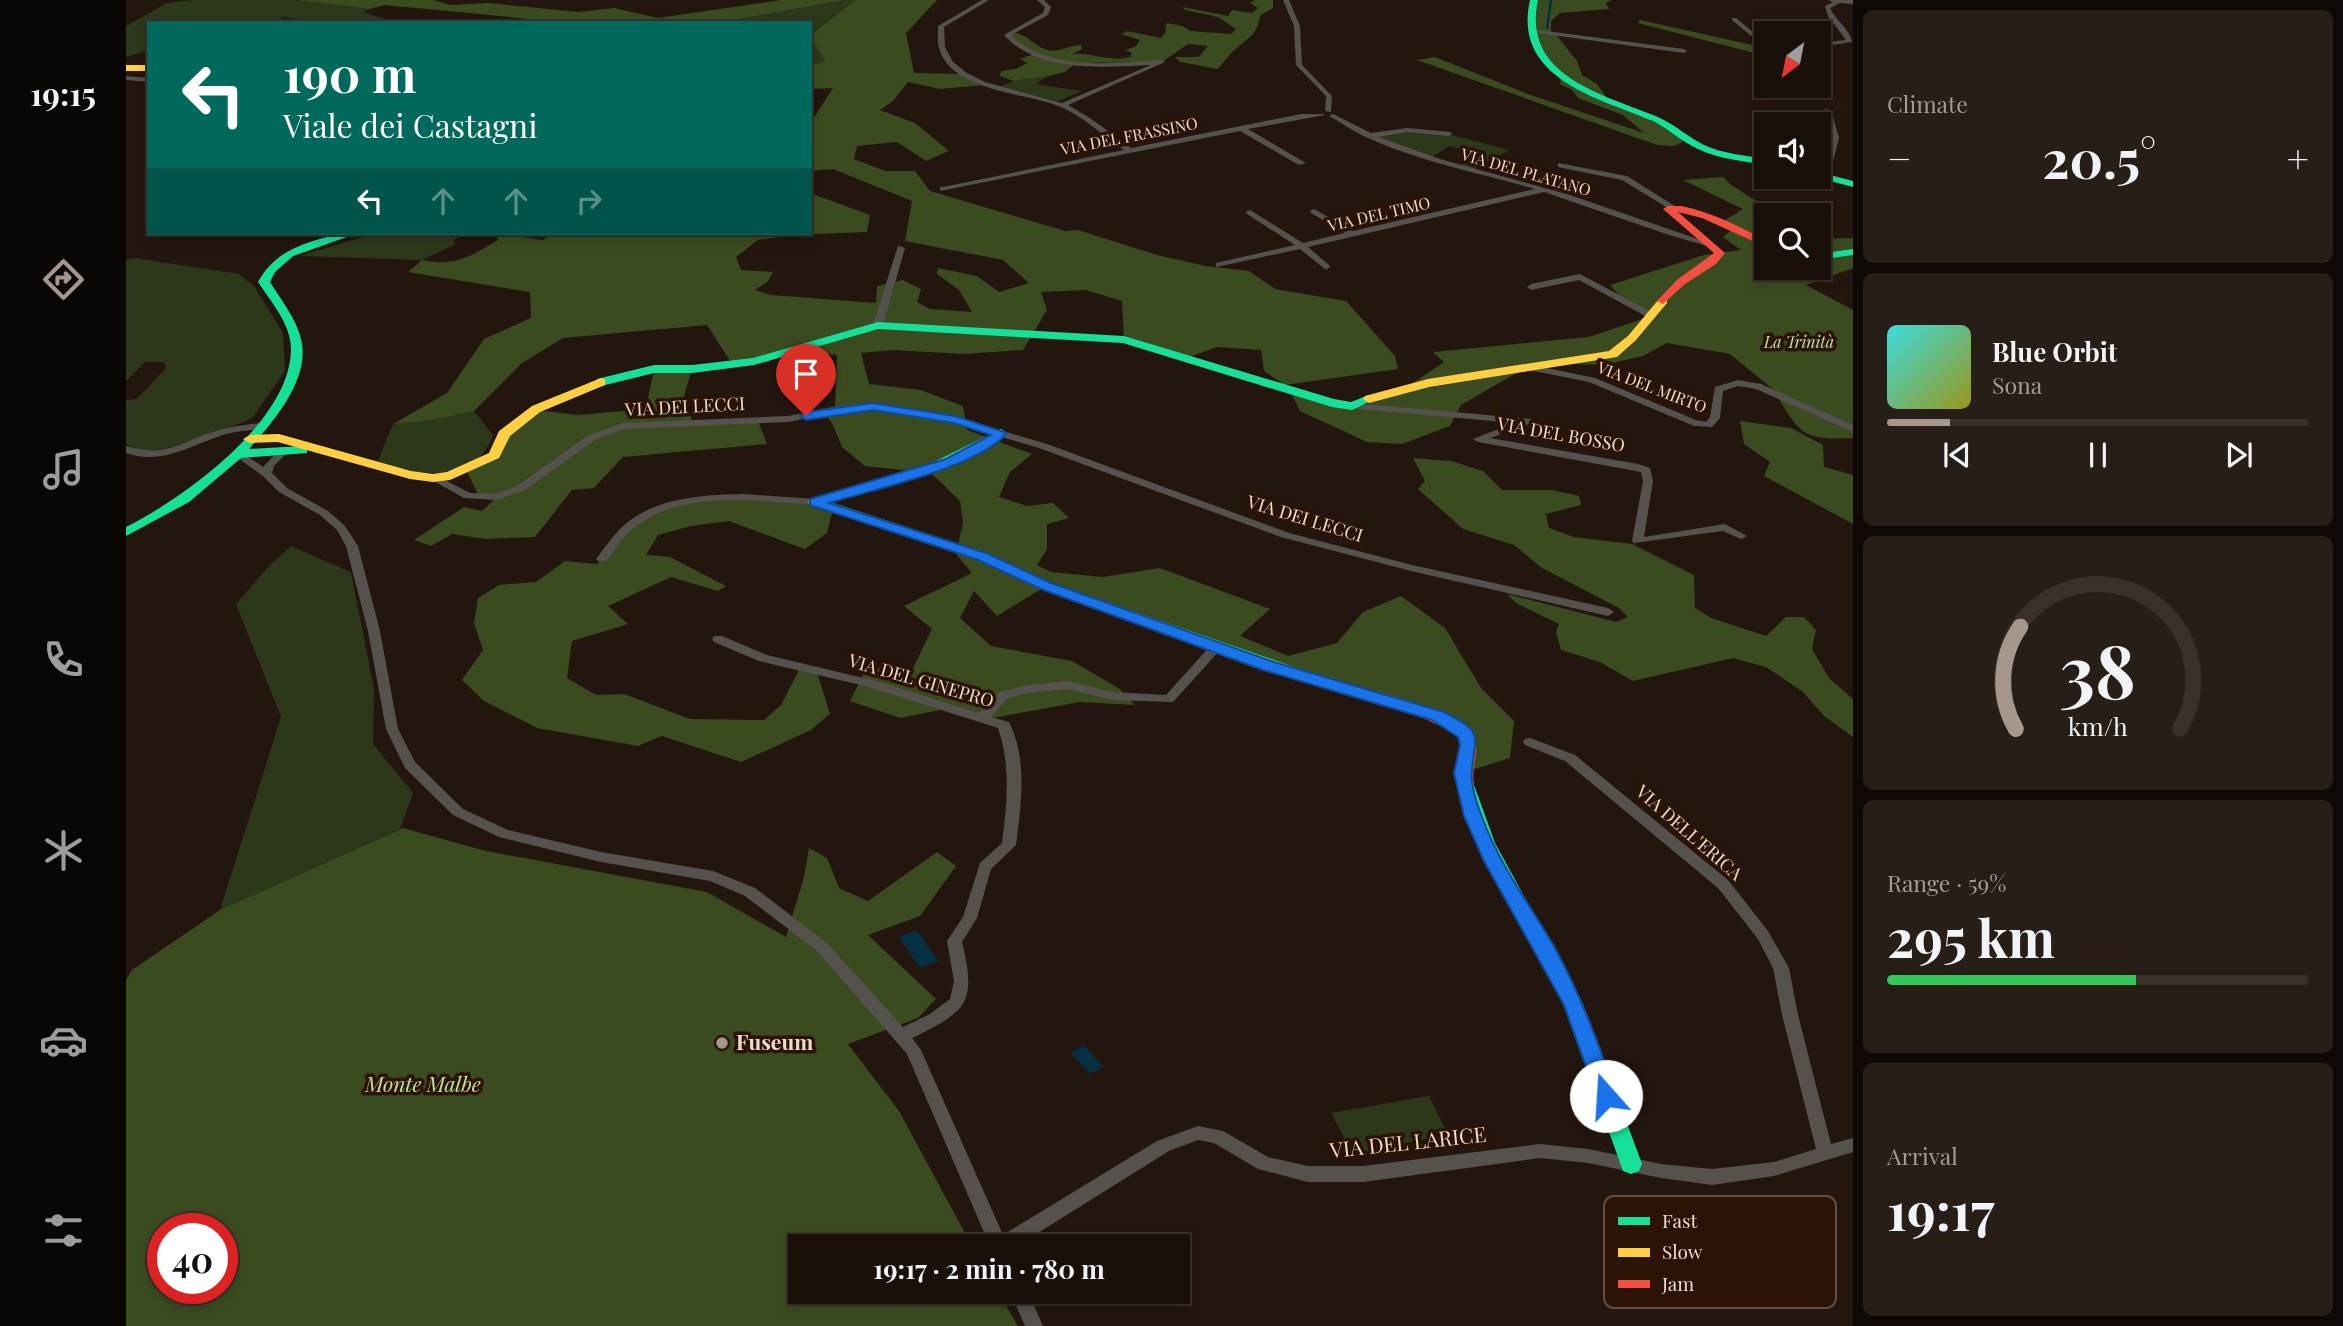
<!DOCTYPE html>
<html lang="en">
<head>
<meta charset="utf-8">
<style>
  body { margin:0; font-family:"Playfair Display",serif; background:#271e18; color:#f1f3f6; height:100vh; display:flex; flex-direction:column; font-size:26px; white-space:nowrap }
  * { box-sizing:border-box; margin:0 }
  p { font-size:23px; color:#9f9d9c }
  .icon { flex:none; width:38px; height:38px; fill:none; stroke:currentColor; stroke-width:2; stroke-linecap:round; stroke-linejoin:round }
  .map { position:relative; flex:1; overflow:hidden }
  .side { display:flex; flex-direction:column; gap:10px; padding:10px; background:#0e0906; width:490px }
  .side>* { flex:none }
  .hud { position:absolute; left:21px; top:21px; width:665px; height:214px; border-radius:0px; box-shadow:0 4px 10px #0003,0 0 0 2px #38302b; background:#00695c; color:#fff; overflow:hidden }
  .needle { width:46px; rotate:212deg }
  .controls { position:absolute; left:1628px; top:21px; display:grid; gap:14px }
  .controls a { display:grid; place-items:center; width:77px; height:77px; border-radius:0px; background:#1a100a; box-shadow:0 4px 10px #0003,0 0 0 2px #38302b; font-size:35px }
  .speed { position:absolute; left:21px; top:1213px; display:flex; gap:14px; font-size:35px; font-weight:700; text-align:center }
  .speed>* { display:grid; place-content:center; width:91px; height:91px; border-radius:50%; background:#1a100a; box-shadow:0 4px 10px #0003,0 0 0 2px #38302b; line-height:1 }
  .speed .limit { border:10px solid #d22; background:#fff; color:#111 }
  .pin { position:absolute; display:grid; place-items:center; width:60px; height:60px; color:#fff; margin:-72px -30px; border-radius:50% 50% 50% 0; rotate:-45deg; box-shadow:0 0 7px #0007 }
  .pin .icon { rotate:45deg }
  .me { position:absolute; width:77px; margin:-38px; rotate:341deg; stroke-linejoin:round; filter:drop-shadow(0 0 5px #0008) }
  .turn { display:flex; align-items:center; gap:24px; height:147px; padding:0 21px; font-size:32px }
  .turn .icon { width:91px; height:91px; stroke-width:2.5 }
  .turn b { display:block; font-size:49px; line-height:60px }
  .lanes { display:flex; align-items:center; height:66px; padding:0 21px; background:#0003; justify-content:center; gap:35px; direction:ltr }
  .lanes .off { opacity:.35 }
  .big { font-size:52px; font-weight:700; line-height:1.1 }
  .side .tile { flex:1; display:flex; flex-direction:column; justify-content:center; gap:10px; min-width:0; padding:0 24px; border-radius:10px; background:#271e18 }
  .side .dial { align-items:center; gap:0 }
  .dial svg { height:182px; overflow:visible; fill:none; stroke:#38302b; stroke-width:7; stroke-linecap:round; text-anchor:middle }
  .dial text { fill:#f1f3f6; stroke:none }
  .song { display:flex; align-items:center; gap:21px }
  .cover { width:84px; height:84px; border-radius:10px; background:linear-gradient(135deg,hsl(180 70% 55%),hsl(60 70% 35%)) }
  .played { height:7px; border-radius:4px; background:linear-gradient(90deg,#a6978d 15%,#38302b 15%) }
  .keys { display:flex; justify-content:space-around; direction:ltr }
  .heat { display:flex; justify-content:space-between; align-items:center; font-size:38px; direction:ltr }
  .charge { height:10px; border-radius:5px; background:linear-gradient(90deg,#34c759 59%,#38302b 0) }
  .trip { position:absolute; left:662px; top:1234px; width:402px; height:70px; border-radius:0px; background:#1a100a; box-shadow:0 4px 10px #0003,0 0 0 2px #38302b; font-weight:700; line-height:70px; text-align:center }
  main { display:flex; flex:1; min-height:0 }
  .dock { display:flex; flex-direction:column; width:126px; justify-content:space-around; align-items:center; background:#0a0604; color:#9f9d9c }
  .dock .icon { width:49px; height:49px }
  .dock .on { color:#a6978d }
  .dock b { font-size:32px; color:#f1f3f6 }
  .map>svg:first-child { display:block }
</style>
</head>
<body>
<main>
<nav class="dock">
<b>19:15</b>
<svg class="icon on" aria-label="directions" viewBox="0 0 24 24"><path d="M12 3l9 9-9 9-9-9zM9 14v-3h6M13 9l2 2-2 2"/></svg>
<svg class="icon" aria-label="music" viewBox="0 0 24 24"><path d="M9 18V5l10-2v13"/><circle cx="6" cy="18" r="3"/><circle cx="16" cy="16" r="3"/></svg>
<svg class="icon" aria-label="phone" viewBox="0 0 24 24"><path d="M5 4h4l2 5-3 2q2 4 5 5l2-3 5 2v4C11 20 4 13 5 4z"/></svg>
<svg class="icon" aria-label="climate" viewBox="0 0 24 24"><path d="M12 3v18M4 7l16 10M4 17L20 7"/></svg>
<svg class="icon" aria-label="car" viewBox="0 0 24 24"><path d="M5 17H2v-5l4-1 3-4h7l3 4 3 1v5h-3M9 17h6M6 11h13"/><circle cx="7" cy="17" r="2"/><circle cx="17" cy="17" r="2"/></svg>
<svg class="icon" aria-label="filters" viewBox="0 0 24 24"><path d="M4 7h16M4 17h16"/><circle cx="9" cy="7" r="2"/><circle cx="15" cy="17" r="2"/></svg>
</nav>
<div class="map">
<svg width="1727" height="1326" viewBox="0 0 1727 1326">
  <rect width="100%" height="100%" fill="#23160e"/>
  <path fill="#2d3719" d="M67,0H170L244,9L237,12L271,23H204L157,17L147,23H23V50L0,57V26L41,3Z
    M719,0H729L684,34L699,62L684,65V23H591Z
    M922,76L910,84L956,91L932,101L872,87L888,81Z
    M1281,130L1322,134L1384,150L1346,170L1332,166L1360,156L1323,146L1303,159L1242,136Z
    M250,233H342L329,239L328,245L296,260L174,256Z
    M8,258L113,274L128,286L157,333L159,371L127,417L118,422L40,449L14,451L0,444V400L11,399L40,368L38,362H19L0,381V260Z
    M348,411L367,435C348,488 293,474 251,463L267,424L302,421Z
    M165,546L225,572L248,689L247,744L287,793L274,829L94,910L155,717L110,604L143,566Z
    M1303,1096L1322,1134L1227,1155L1205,1113Z"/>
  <path fill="#3a4b20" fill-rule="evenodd" d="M170,0H307L324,5L362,3L452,12L488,8L532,18L655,0H719L591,23H445L259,5L244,9Z
    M729,0H811L780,33L788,73L838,74L858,85L814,89L782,82L767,101L754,110L789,123L823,151L800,161L771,142L731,146L728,159L759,171H789L804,191L939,231L952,230L1031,255L1080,266L1123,271L1149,289L1220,301L1269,356L1272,369L1159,385L1138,371L1135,350L1091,347L1061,358L998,340L996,301L960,290L915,292L921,310L897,350L839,354L766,350L735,353L743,384L795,390L837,406L841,430L906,454L884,472L873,497L901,506L927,503L943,518L921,524V549L911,565L925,572L977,577L1034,568L1144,609L1114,636L1162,656L1211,643L1237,612L1275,596L1319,628L1355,688L1388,721L1384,758L1336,773L1334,727L920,586L871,616L848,591L834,618L865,646L946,661L994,689L1009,705L954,702L861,719L824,708L774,718L724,701L740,669L787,668L806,629L778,606L846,573L830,554L837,523L834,501L805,473L739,466L716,447L707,425L698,412L709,410L711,355L669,350L606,364L581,325L437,338L396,363L348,411L302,421L267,424L321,393L358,339L405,318L404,292L282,272L296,260C329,267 345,256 372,240L369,233L416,240L429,233H684V193L744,215L741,232L666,235L632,240L610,257L615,270L647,272L642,281L629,290L645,295L750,303L751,286L777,280L795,289L791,302L804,309L846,312L833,290L811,274L812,268L851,276L873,292L903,283L877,260L779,241L786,201L707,169L684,171V124L707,88L684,89V65L699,62L684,35Z
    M1126,0H1147V8L1134,16C1131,34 1125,36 1112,47C1104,53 1098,62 1092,69L1054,62L1049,57H1073L1082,46L1062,44L1036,62L950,63L939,72L922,76L888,81L874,76L875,71L890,69L901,63L894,59L908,54L887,44L881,35L885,32C900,33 908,46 921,50C931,53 945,45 955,45L956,49L945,55C959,50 982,63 1004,57L1006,53L999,50L1009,47L1014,40L995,34L1001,31L1035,38L1039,33L1040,23L1057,26L1064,31L1105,34L1110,29L1092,17L1059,10L1057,7L1102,16L1106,10L1126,13L1132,8L1123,2H1130Z
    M1408,0H1485L1480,3L1483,9L1434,13L1425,21V32L1432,37L1451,61L1456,75L1471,84L1483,101L1546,128L1558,141L1549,146L1531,145L1291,60L1309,57L1402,94L1518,133L1497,115L1452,98L1446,90L1434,84L1435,78L1405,31Z
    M1514,20L1640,48V56L1512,23Z
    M1597,177L1605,185L1653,215H1640V268H1692V239L1727,238V268L1680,285L1727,310V438C1681,440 1675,437 1652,397L1654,395L1604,354L1541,343L1517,356L1477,365L1423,363L1401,367L1335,405L1324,426L1276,444L1241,442L1174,411L1163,389L1232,407L1278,389L1318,362L1307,352L1463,337L1525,316L1499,302L1484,285L1578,255L1615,250L1597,237L1605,230L1593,224L1617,209L1557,180Z
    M528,369H566L558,396L567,423L632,421L641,444L497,457L468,488L446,490L409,537L360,539L326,534L305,546L288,540L338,507L356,511L370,498H354L340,470L368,455L378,434L411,410L451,415L520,409Z
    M1614,421L1665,428L1697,445L1698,467L1727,475V524L1638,476L1644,462L1618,444Z
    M1287,458L1325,461L1357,471L1376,490H1426L1453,496L1455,505L1420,514L1423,528L1448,537L1506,544L1568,575L1569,608L1585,618L1640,636L1660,617H1678L1690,630L1686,649L1703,678L1727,699V737L1698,716L1677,692L1640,667L1607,658L1507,681L1474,662L1435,650L1430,632L1433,624L1390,603L1381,594L1490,622L1502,617L1493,608L1416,568L1388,545L1337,529L1292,489L1299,481Z
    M612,498L689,502L706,513L701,533L679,549L603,521L565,526L532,535L520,555L544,557L600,586L592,591L545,577L482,606L502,624L446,641L441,678L470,695L498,694L564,719L638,720L655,705L674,668L691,672L704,714L685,730L615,762L536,736L512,746L411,728L358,701L336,680L357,650L348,623L352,598L373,585L410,582L439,561L471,564L501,528L551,504Z
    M277,828L360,851L581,892L660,937L678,877L683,848L701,858L713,888L742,901L811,852L830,866L794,916L742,935L810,999L792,1018L722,1044L773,1111L846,1246H674V1292H872L892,1326H0V980L6,970L94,910ZM37,1228H96V1288H37Z"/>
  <path fill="#053044" d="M791,930L812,961L794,968L773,937Z
    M958,1045L977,1067L964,1074L945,1053Z"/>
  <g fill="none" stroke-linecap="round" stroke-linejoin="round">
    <path stroke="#053044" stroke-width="2.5" d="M1421,28L1425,0"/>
    <path fill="#55524d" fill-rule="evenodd" d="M856,0H863L818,27L819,47L827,62L841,73L859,82L936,103L1025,65C977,67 913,74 878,35L917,13L919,7L911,0H918L925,7L922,15L885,35C923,72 988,63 1036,60L1039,62L942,105L964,118L1005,148L1175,114H1197L1199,115L1122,129L1180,163L1173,165L1114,131L814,191V187H817L998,150C977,136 958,117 935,107C900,92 825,92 813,48C811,41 812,33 812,26Z
      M1157,0H1163L1174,26L1176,65L1206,96L1205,112L1199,111L1200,96L1170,65L1168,26Z
      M1702,0H1727V4L1714,3L1704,8C1710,21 1724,29 1726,42L1692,47V43L1720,40L1702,16L1699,6L1707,2Z
      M1606,18H1610L1628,33L1640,36V40L1624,35L1606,20Z
      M1405,29L1558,49L1561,51L1558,53L1403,32Z
      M0,76L23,78V82L0,80Z
      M1701,109L1705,111L1713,138L1703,177L1699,179L1695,177L1705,138L1697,111Z
      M1207,114L1245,133L1281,128L1325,132L1326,134L1322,136L1281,132L1252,137L1314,159L1444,195L1592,246L1588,248L1543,235L1418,192L1182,247L1203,265L1204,267L1200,270L1174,249L1090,267V263L1169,245L1121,214L1120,212L1124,210L1177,243L1219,233L1185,213L1184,211L1188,209L1227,231L1409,189C1354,173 1295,162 1242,138C1230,133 1217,124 1205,117L1203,116Z
      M1432,163L1501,176L1552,208L1545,210L1496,180L1432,167Z
      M772,246L779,248L757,325L752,328L749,327L747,325Z
      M1454,274L1529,314L1530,316L1523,318L1453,280L1405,290L1401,287L1405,284Z
      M1401,364L1469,378L1570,420L1580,422L1584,417L1589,387L1612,380L1635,384L1727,425V432L1630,389L1612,386L1597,391L1594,418L1586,427L1568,426L1463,382L1398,369L1396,367Z
      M747,403L829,417L921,444L1163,533L1286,565L1482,608L1488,612L1482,616L1285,571L1155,537L913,448L828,423L747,409L707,413L662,422L498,429L469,440L399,490L371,500L338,498L302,478L307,475L311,476L344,493L370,494L391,486L461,436L497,423L662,416L707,407Z
      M1226,403L1406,419V423L1364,438L1512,464L1524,468L1527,481L1518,537L1599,524L1621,536L1615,539L1597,531L1508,543L1506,541L1517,481L1515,472L1352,442L1347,439L1388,423L1223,408L1221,406Z
      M134,423L138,424V428C123,431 108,431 94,436C62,447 34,465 0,453V446C43,458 52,442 90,431C105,426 119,425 134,423Z
      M158,448L163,451L148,466L146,473L161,488L202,511L219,526L232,546L254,631L272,729L289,762L337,809L382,830L475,852L587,871L629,888L701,943L777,1027L804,1014L824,999L828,981L821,941L837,917L854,863L876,843C881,803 885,766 872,728L743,687L633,661L588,642L586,639L588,636H596L641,655L750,681L853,713L874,692L902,685L942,681L986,692L1040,695L1086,644H1094L1096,647L1094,650L1047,702L986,700L942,689L902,693L882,698L865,717L883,722C902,760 895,805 890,845L865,869L851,918L836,942C851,1004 841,1011 786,1038L795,1050L877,1235L1031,1141L1072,1126L1097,1131L1142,1157L1182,1166H1237L1414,1144L1462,1149L1535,1164L1586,1169L1648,1162L1690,1149L1656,1015L1647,968L1632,939L1592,888L1439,761L1399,745L1397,742L1399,739L1404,738L1449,755L1602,880L1642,931L1663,968L1672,1015L1705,1144L1727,1138V1152L1648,1176L1586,1185L1535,1178L1462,1163L1414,1158L1237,1182H1182L1132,1169L1088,1143L1072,1140L1043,1151L891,1246H864L781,1054L691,951L619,896L584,881L475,862L373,837L327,815L279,768L260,729L242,631L220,546L211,530L194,515L153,492L137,476L106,454L111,451L115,452L137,467L154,449Z
      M616,494L689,499L694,502L689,505C629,501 554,488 504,531C494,540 488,552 480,561H472L470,559C478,549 485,538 494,529C525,498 574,495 616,494Z
      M884,1292H902L917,1326H899Z"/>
    <path fill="#16e098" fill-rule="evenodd" d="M1404,0H1412C1395,77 1479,95 1532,117C1548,124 1562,137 1578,145C1597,154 1619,155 1640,159V165C1617,161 1593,159 1572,149C1556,142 1543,129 1527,121C1473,98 1386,79 1404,0Z
      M1692,172L1727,181V187L1689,177H1692Z
      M216,233H232L167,256L149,272L144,282C155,300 170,318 175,339C185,379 147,422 123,449L176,446L181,447V453L115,458L63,502L0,536V527C58,498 165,421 165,349C165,324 145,302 132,282C150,249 181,242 216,233Z
      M1727,249V255L1692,260V254Z
      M752,322L998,336L1208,399L1225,402L1243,395L1249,399L1226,410L1206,407L997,343L752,329L628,365L566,373H528L475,386L469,382L471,379L528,365H566L627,358Z
      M875,429L881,433L880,436C825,470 765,485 704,502L860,553L925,583L1180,671L1182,675L1180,679H1168L915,589L850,559L684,505L682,502L684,499L804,464Z
      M1339,779L1345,781L1348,785L1369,843L1457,1004L1516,1164L1513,1171L1505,1174L1497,1171L1437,1004L1351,843L1330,785L1333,781Z"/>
    <path fill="#ffcf43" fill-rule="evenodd" d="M0,65H23V71H0Z
      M1537,298L1541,299V303L1510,340L1491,357L1303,387L1243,403L1237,399L1239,396L1302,379L1483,351L1502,336L1533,299Z
      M475,378L479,379V385L414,412L384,436L373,458L324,480L307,482L284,479L152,442L124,443L117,439L124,435L153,434L285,471L307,474L321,472L363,453L373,431L406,406Z"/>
    <path fill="#f24e42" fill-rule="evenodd" d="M1555,206C1586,212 1612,226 1640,240V247L1576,218L1552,212L1599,253L1590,264L1559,284L1537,304L1531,301L1551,280L1588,253L1537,209L1542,206Z
      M1174,670L1271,697L1339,725C1360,746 1344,760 1348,785L1345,789H1333L1330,785C1329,771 1337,755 1334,742C1328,719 1194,686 1168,679L1166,675L1168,671Z"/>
  </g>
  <path fill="#1a73e8" stroke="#114b97" stroke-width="2" d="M747,403L829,416L881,433C852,468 748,489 703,503L860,553L925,583L1148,662L1318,712C1356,732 1350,731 1346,770C1344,783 1351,804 1356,817C1373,864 1404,905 1429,948C1455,996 1473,1045 1491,1096L1488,1103L1480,1105L1473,1103L1438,1005L1358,861L1338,816L1328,773L1334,745L1332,737L1306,720L1137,670L915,589L850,559L684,505V499L820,459L865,435L828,423L747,410L680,420L674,416L680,412Z"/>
  <circle fill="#a6978d" stroke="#2b1406" stroke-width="2.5" cx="596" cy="1043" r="7"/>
  <g text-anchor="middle" stroke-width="7" stroke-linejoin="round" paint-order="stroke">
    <g font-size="16" fill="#ecdcd2" stroke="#2b1406">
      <text transform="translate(1003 136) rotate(-11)" y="6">VIA DEL FRASSINO</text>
      <text transform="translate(1400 172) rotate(16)" y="6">VIA DEL PLATANO</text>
      <text transform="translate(1253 214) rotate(-13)" y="6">VIA DEL TIMO</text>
      <text transform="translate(1526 387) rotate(21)" y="6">VIA DEL MIRTO</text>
    </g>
    <g font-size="16" font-style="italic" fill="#bfe296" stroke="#2b1406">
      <text x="1673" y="348">La Trinità</text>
    </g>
    <g font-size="18" fill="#ecdcd2" stroke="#2b1406">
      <text transform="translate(559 407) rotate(-3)" y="6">VIA DEI LECCI</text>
      <text transform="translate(1435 435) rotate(10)" y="6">VIA DEL BOSSO</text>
      <text transform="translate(1179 519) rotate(17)" y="6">VIA DEI LECCI</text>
      <text transform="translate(795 681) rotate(16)" y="6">VIA DEL GINEPRO</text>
      <text transform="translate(1563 833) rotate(41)" y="6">VIA DELL'ERICA</text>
    </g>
    <g font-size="21" font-weight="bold" fill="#ecdcd2" stroke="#2b1406" text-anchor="start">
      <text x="610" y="1050">Fuseum</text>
    </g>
    <g font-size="21" font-style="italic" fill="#bfe296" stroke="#2b1406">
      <text x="297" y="1092">Monte Malbe</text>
    </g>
    <g font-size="21" fill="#ecdcd2" stroke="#2b1406">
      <text transform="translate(1282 1143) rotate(-6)" y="7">VIA DEL LARICE</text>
    </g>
  </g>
  <rect x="1478" y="1196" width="232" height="112" rx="10" fill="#2b1406" stroke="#655043" stroke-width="2"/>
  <rect x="1492" y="1217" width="32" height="8" fill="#16e098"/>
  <rect x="1492" y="1248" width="32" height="9" fill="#ffcf43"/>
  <rect x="1492" y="1280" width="32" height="8" fill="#f24e42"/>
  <g font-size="19" fill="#ecdcd2">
    <text x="1536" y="1228">Fast</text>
    <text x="1536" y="1259">Slow</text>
    <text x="1536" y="1291">Jam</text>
  </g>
</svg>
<div class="controls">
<a><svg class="needle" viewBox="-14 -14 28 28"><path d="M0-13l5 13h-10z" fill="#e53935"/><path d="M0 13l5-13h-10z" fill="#9f9d9c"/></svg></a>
<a><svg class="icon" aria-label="sound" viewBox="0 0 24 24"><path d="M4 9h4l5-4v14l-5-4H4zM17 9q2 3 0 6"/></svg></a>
<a><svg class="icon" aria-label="search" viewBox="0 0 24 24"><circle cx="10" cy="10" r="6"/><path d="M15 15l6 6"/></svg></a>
</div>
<div class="speed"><div class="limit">40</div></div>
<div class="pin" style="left:680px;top:416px;background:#d93025"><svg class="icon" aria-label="arrive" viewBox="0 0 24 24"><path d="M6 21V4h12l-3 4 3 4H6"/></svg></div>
<svg class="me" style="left:1480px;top:1096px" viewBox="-20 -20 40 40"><circle r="19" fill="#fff"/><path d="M0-13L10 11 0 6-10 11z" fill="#1a73e8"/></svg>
<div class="trip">19:17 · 2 min · 780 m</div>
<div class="hud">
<div class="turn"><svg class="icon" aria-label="left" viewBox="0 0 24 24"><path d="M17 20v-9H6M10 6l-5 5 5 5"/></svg><div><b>190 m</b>Viale dei Castagni</div></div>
<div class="lanes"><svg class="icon" aria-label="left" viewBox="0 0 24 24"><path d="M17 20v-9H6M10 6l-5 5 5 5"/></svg><svg class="icon off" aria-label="ahead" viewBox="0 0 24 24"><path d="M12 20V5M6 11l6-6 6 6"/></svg><svg class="icon off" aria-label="ahead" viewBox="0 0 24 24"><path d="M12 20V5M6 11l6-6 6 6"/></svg><svg class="icon off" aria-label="right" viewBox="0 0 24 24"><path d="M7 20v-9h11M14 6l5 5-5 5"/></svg></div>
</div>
</div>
<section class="side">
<div class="tile"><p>Climate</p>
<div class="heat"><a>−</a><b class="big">20.5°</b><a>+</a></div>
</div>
<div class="tile">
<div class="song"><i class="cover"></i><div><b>Blue Orbit</b><p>Sona</p></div></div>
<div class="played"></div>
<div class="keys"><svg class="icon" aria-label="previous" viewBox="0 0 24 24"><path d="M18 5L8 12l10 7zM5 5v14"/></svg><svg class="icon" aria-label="pause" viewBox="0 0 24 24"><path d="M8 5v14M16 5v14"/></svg><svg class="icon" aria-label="next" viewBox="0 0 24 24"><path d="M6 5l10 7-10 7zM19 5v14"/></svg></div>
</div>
<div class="tile dial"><svg viewBox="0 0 100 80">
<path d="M14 69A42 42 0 1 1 86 69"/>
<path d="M14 69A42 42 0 0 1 16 24" stroke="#a6978d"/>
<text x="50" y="56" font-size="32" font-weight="700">38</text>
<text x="50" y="72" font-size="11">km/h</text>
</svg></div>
<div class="tile"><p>Range · 59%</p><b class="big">295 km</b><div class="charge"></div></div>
<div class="tile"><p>Arrival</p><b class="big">19:17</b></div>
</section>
</main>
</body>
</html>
